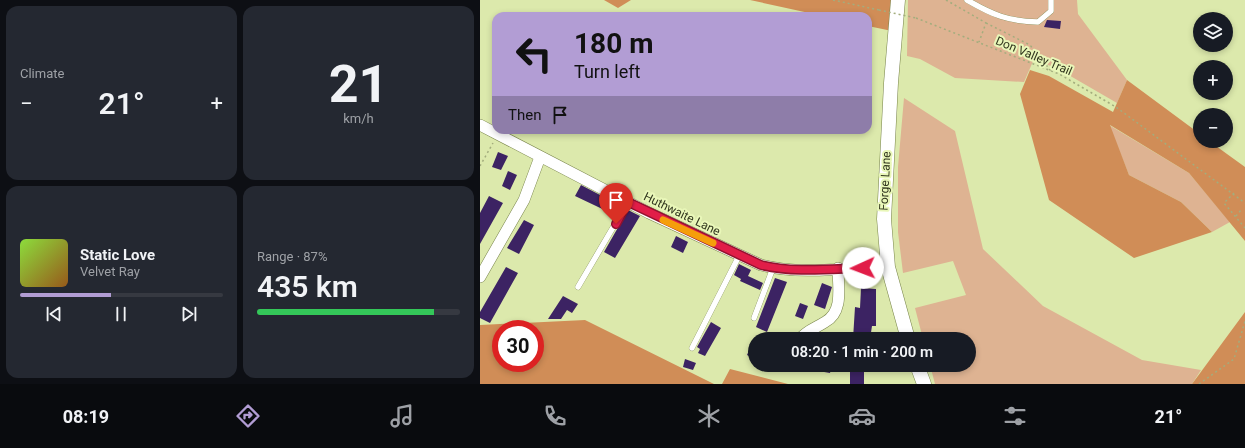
<!DOCTYPE html>
<html lang="en">
<head>
<meta charset="utf-8">
<style>
  body { margin:0; font-family:Roboto,sans-serif; background:#242831; color:#f1f3f6; height:100vh; display:flex; flex-direction:column; font-size:15px; white-space:nowrap }
  * { box-sizing:border-box; margin:0 }
  p { font-size:13px; color:#9ea1a6 }
  .icon { flex:none; width:22px; height:22px; fill:none; stroke:currentColor; stroke-width:2; stroke-linecap:round; stroke-linejoin:round }
  .map { position:relative; flex:1; overflow:hidden }
  .drawer { display:flex; flex-direction:column; gap:6px; padding:6px; background:#0d0f14; width:480px }
  .drawer>* { flex:none }
  .top-card { position:absolute; left:12px; top:12px; width:380px; height:122px; border-radius:12px; box-shadow:0 2px 6px #0003; background:#b29dd4; color:#111; overflow:hidden }
  .buttons { position:absolute; left:713px; top:12px; display:grid; gap:8px }
  .buttons a { display:grid; place-items:center; width:40px; height:40px; border-radius:50%; background:#171b24; box-shadow:0 2px 6px #0003; font-size:20px }
  .speed { position:absolute; left:12px; top:320px; display:flex; gap:8px; font-size:20px; font-weight:700; text-align:center }
  .speed>* { display:grid; place-content:center; width:52px; height:52px; border-radius:50%; background:#171b24; box-shadow:0 2px 6px #0003; line-height:1 }
  .speed .limit { border:6px solid #d22; background:#fff; color:#111 }
  .pin { position:absolute; display:grid; place-items:center; width:34px; height:34px; color:#fff; margin:-41px -17px; border-radius:50% 50% 50% 0; rotate:-45deg; box-shadow:0 0 4px #0007 }
  .pin .icon { rotate:45deg }
  .me { position:absolute; width:44px; margin:-22px; rotate:268deg; stroke-linejoin:round; filter:drop-shadow(0 0 3px #0008) }
  .turn { display:flex; align-items:center; gap:14px; height:84px; padding:0 16px; font-size:18px }
  .turn .icon { width:52px; height:52px; stroke-width:2.5 }
  .turn b { display:block; font-size:28px; line-height:34px }
  .then { display:flex; align-items:center; height:38px; padding:0 16px; background:#0003; gap:8px; font-size:15px }
  .big { font-size:30px; font-weight:600; line-height:1.1 }
  .drawer .widget { flex:1; display:flex; flex-direction:column; justify-content:center; gap:6px; min-width:0; padding:0 14px; border-radius:12px; background:#242831 }
  .drawer .dial { align-items:center; gap:0 }
  .dial b { font-size:52px; line-height:1 }
  .song { display:flex; align-items:center; gap:12px }
  .cover { width:48px; height:48px; border-radius:6px; background:linear-gradient(135deg,hsl(90 70% 55%),hsl(30 70% 35%)) }
  .played { height:4px; border-radius:2px; background:linear-gradient(90deg,#b29dd4 45%,#363941 45%) }
  .keys { display:flex; justify-content:space-around; direction:ltr }
  .heat { display:flex; justify-content:space-between; align-items:center; font-size:22px; direction:ltr }
  .charge { height:6px; border-radius:3px; background:linear-gradient(90deg,#34c759 87%,#363941 0) }
  .drawer .tiles { flex:1; display:grid; gap:6px; grid-template-columns:repeat(2,1fr) }
  .trip { position:absolute; left:268px; top:332px; width:228px; height:40px; border-radius:20px; background:#171b24; box-shadow:0 2px 6px #0003; font-weight:600; line-height:40px; text-align:center }
  .menu { display:flex; height:64px; justify-content:space-around; align-items:center; background:#090b0e; color:#9ea1a6 }
  .menu .icon { width:28px; height:28px }
  .menu .on { color:#b29dd4 }
  .menu b { font-size:18px; color:#f1f3f6 }
  main { display:flex; flex:1; min-height:0 }
  .map>svg:first-child { display:block }
</style>
</head>
<body>
<main>
<section class="drawer">
<div class="tiles">
<div class="widget"><p>Climate</p>
<div class="heat"><a>−</a><b class="big">21°</b><a>+</a></div>
</div>
<div class="widget dial"><b>21</b><p>km/h</p></div>
<div class="widget">
<div class="song"><i class="cover"></i><div><b>Static Love</b><p>Velvet Ray</p></div></div>
<div class="played"></div>
<div class="keys"><svg class="icon" aria-label="previous" viewBox="0 0 24 24"><path d="M18 5L8 12l10 7zM5 5v14"/></svg><svg class="icon" aria-label="pause" viewBox="0 0 24 24"><path d="M8 5v14M16 5v14"/></svg><svg class="icon" aria-label="next" viewBox="0 0 24 24"><path d="M6 5l10 7-10 7zM19 5v14"/></svg></div>
</div>
<div class="widget"><p>Range · 87%</p><b class="big">435 km</b><div class="charge"></div></div>
</div>
</section>
<div class="map">
<svg width="765" height="384" viewBox="0 0 765 384">
  <rect width="100%" height="100%" fill="#dce9ac"/>
  <path fill="#deb392" d="M428,0H597L598,14L647,80L637,103L580,70L554,59L544,82L475,78L440,59L427,56Z
    M424,98L475,131L503,249L563,306L662,360L721,370L712,384H455L450,365H489V339H443L435,308L486,295L473,261L423,273L418,232V167Z
    M629,125L709,173L750,222L732,232L701,202L649,175Z"/>
  <path fill="#d08d57" fill-rule="evenodd" d="M124,0H151L138,8Z
    M270,0H414L412,31L388,26V16H343Z
    M550,70L569,76L633,112L647,80L720,134V141H729L765,167V241L709,173L630,125L649,175L701,202L732,232L654,258L569,200L540,94Z
    M765,312V384H712Z
    M105,320L234,384H0V325ZM21,329H55V363H21Z
    M250,369L308,384H242Z"/>
  <path fill="#3c2363" d="M567,20L581,21L580,29L564,27Z
    M18,152L28,156L21,170L12,167Z
    M28,171L37,175L30,190L22,186Z
    M101,185L141,206L135,215L95,196Z
    M9,196L23,203L0,244V213Z
    M148,210L160,216L135,258L124,252Z
    M44,220L54,225L39,254L27,248Z
    M196,236L208,242L203,253L191,247Z
    M259,264L271,270L268,276L283,283L280,290L260,281L261,279L254,275Z
    M26,267L38,273L10,323L0,318V312Z
    M295,278L307,282L287,332L276,327Z
    M342,283L352,287L345,309L334,305Z
    M381,288L396,289V326H392L390,339H373L375,307L380,308Z
    M83,296L98,304L92,313L87,310L81,319H68Z
    M320,303L328,306L323,319L315,316Z
    M231,322L241,328L225,356L218,353L220,349L217,347Z
    M275,337V359L267,355Z
    M205,359L216,363L213,370L203,367Z
    M327,365H352L350,373L327,369Z
    M370,371H384V384H370Z"/>
  <g fill="none" stroke-linecap="round" stroke-linejoin="round">
    <defs>
      <path id="service" d="M487,0C513,15 527,21 558,22L571,11V0
        M98,287L148,202
        M274,318L293,268
        M212,348L259,256"/>
      <path id="minor" d="M0,125L169,213L281,265C321,275 367,268 408,267
        M0,277L44,200L60,157
        M320,339C327,330 336,328 345,322C364,312 358,286 358,268"/>
      <path id="tertiary" d="M418,0L411,83L404,219L408,267L428,339
        M437,365L444,384"/>
    </defs>
    <use href="#service" stroke="#78844a" stroke-width="6"/>
    <use href="#minor" stroke="#78844a" stroke-width="12"/>
    <use href="#tertiary" stroke="#78844a" stroke-width="15"/>
    <path stroke="#a3ad7d" stroke-width="1.5" stroke-dasharray="2 3" stroke-linecap="butt" d="M353,0L399,10
      M466,0L506,23L499,42
      M436,18L579,74L636,107L765,203
      M506,23L550,45L571,71
      M0,166L13,143
      M754,193L744,203L765,228
      M756,216L761,210
      M719,384L754,359L765,321"/>
    <use href="#service" stroke="#fff" stroke-width="5.5"/>
    <use href="#minor" stroke="#fff" stroke-width="11"/>
    <use href="#tertiary" stroke="#fff" stroke-width="14"/>
    <path stroke="#a3ad7d" stroke-width="1.5" stroke-dasharray="2 3" stroke-linecap="butt" d="M399,10L436,18"/>
  </g>
  <g fill="none" stroke-linecap="round" stroke-linejoin="round">
    <defs>
      <path id="route" d="M136,224L148,202L281,265C313,273 350,269 383,268"/>
    </defs>
    <use href="#route" stroke="#92132f" stroke-width="10"/>
    <use href="#route" stroke="#e11d48" stroke-width="7"/>
    <path stroke="#f59e0b" stroke-width="7" d="M183,220L233,243"/>
  </g>
  <g text-anchor="middle" stroke-width="4" stroke-linejoin="round" paint-order="stroke">
    <g font-size="12" fill="#31361e" stroke="#e9f7b9">
      <text transform="translate(554 56) rotate(23)" y="4">Don Valley Trail</text>
      <text transform="translate(405 181) rotate(-87)" y="4">Forge Lane</text>
      <text transform="translate(202 214) rotate(26)" y="4">Huthwaite Lane</text>
    </g>
  </g>
</svg>
<div class="buttons">
<a><svg class="icon" aria-label="layers" viewBox="0 0 24 24"><path d="M12 4l9 5-9 5-9-5zM3 14l9 5 9-5"/></svg></a>
<a>+</a>
<a>−</a>
</div>
<div class="speed"><div class="limit">30</div></div>
<div class="pin" style="left:136px;top:224px;background:#d93025"><svg class="icon" aria-label="arrive" viewBox="0 0 24 24"><path d="M6 21V4h12l-3 4 3 4H6"/></svg></div>
<svg class="me" style="left:383px;top:268px" viewBox="-20 -20 40 40"><circle r="19" fill="#fff"/><path d="M0-13L10 11 0 6-10 11z" fill="#e11d48"/></svg>
<div class="trip">08:20 · 1 min · 200 m</div>
<div class="top-card">
<div class="turn"><svg class="icon" aria-label="left" viewBox="0 0 24 24"><path d="M17 20v-9H6M10 6l-5 5 5 5"/></svg><div><b>180 m</b>Turn left</div></div>
<div class="then">Then<svg class="icon" aria-label="arrive" viewBox="0 0 24 24"><path d="M6 21V4h12l-3 4 3 4H6"/></svg></div>
</div>
</div>
</main>
<nav class="menu">
<b>08:19</b>
<svg class="icon on" aria-label="directions" viewBox="0 0 24 24"><path d="M12 3l9 9-9 9-9-9zM9 14v-3h6M13 9l2 2-2 2"/></svg>
<svg class="icon" aria-label="music" viewBox="0 0 24 24"><path d="M9 18V5l10-2v13"/><circle cx="6" cy="18" r="3"/><circle cx="16" cy="16" r="3"/></svg>
<svg class="icon" aria-label="phone" viewBox="0 0 24 24"><path d="M5 4h4l2 5-3 2q2 4 5 5l2-3 5 2v4C11 20 4 13 5 4z"/></svg>
<svg class="icon" aria-label="climate" viewBox="0 0 24 24"><path d="M12 3v18M4 7l16 10M4 17L20 7"/></svg>
<svg class="icon" aria-label="car" viewBox="0 0 24 24"><path d="M5 17H2v-5l4-1 3-4h7l3 4 3 1v5h-3M9 17h6M6 11h13"/><circle cx="7" cy="17" r="2"/><circle cx="17" cy="17" r="2"/></svg>
<svg class="icon" aria-label="filters" viewBox="0 0 24 24"><path d="M4 7h16M4 17h16"/><circle cx="9" cy="7" r="2"/><circle cx="15" cy="17" r="2"/></svg>
<b>21°</b>
</nav>
</body>
</html>
